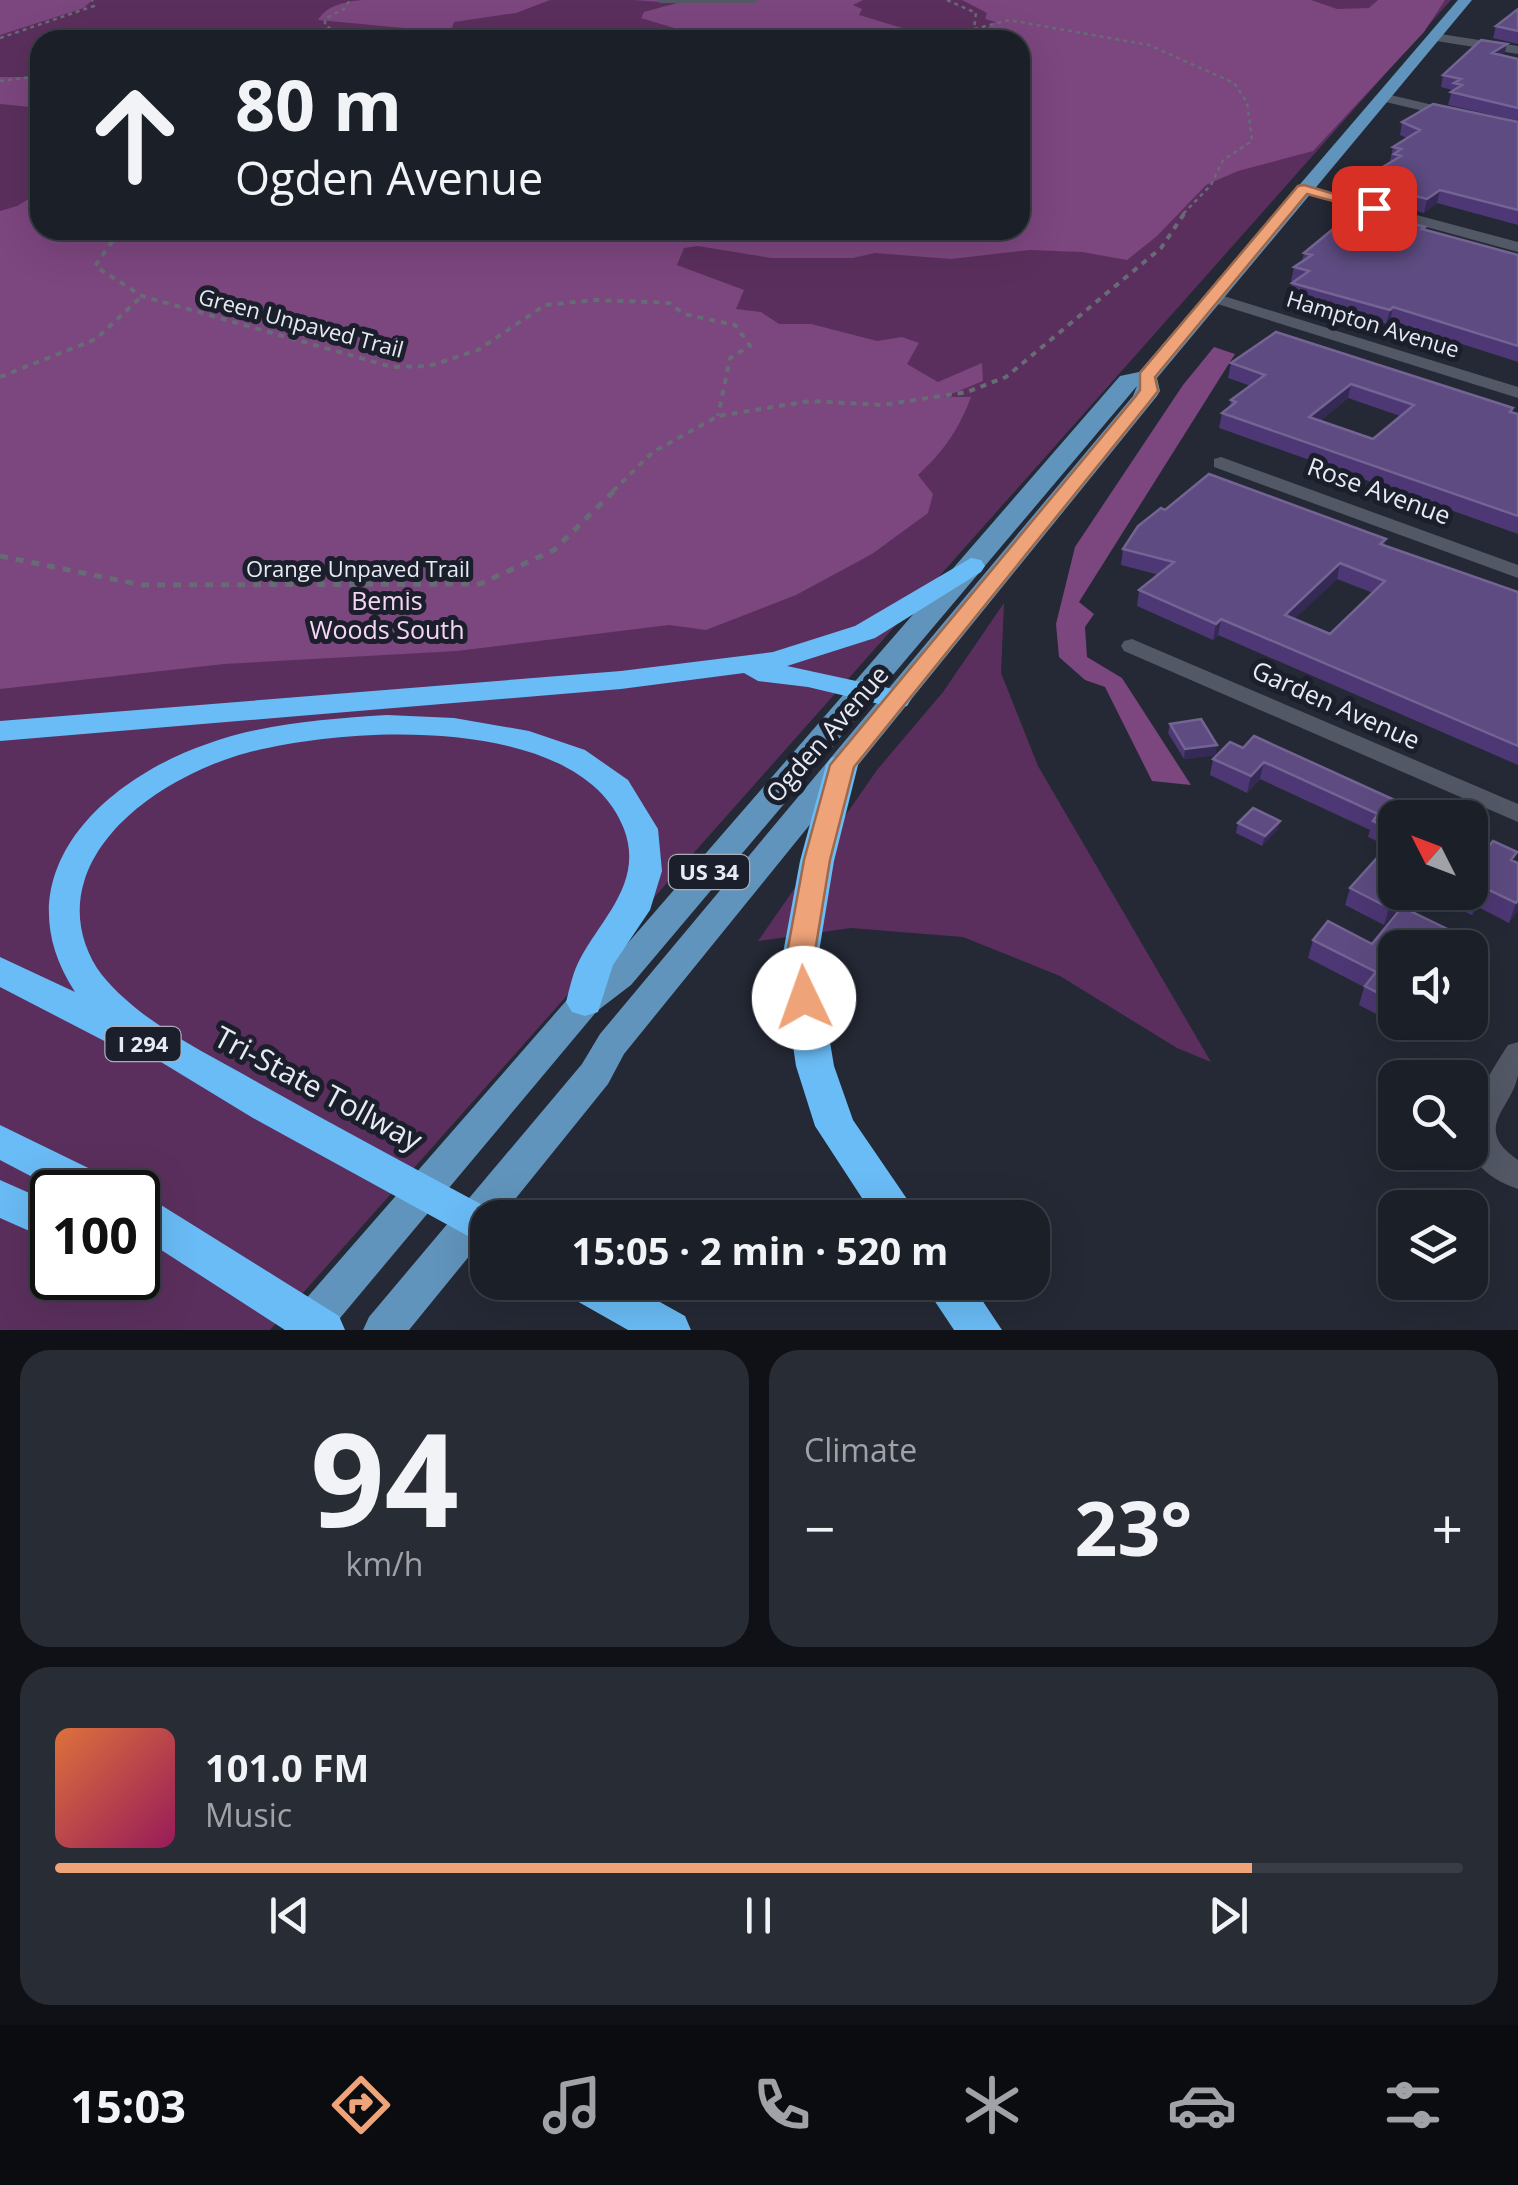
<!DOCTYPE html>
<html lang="en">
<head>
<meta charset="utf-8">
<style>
  body { margin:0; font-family:"Open Sans",sans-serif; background:#282c34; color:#f1f3f6; height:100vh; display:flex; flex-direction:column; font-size:38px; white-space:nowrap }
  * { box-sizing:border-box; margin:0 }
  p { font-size:32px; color:#a0a2a8 }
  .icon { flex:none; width:55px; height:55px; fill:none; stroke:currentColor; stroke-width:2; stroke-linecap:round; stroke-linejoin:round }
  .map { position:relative; height:1330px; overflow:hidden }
  .drawer { display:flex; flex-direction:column; gap:20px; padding:20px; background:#0f1116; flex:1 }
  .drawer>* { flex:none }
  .guide { position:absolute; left:30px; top:30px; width:1000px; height:210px; border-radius:30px; box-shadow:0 10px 40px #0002,0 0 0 2px #393d45; background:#1b1f28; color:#f1f3f6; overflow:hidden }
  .needle { width:65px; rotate:312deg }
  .fabs { position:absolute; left:1378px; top:800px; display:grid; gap:20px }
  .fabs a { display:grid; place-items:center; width:110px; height:110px; border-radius:20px; background:#1b1f28; box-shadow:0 10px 40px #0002,0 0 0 2px #393d45; font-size:50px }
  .speed { position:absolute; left:30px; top:1170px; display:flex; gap:20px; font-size:50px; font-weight:700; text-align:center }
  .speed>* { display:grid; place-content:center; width:130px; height:130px; border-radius:50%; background:#1b1f28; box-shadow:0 10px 40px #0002,0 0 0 2px #393d45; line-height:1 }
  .speed .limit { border:5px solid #111; border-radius:15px; background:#fff; color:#111 }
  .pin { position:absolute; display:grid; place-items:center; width:85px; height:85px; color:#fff; margin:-42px; border-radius:20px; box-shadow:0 5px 15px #0006 }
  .me { position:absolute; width:110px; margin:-55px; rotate:357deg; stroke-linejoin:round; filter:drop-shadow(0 0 8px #0008) }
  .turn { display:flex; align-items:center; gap:35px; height:210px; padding:0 40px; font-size:45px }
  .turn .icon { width:130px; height:130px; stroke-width:2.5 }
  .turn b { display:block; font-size:70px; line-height:85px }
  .big { font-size:75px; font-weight:700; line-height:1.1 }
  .drawer .widget { flex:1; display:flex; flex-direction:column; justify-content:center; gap:15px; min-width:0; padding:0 35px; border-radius:30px; background:#282c34 }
  .drawer .dial { align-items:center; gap:0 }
  .dial b { font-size:130px; line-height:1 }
  .song { display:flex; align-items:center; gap:30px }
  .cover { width:120px; height:120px; border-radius:15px; background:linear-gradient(135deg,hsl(20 70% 55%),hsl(330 70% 35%)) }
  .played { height:10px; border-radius:5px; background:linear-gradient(90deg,#efa378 85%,#393d45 85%) }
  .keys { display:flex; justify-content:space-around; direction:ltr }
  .heat { display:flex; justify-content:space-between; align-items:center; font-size:55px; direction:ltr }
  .drawer .tiles { flex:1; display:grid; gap:20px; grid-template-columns:1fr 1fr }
  .widget:last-child { grid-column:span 2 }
  .trip { position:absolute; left:470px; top:1200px; width:580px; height:100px; border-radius:30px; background:#1b1f28; box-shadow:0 10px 40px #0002,0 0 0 2px #393d45; font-weight:700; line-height:100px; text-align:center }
  .dock { display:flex; height:160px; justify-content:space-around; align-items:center; background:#0b0c10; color:#a0a2a8 }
  .dock .icon { width:70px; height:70px }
  .dock .selected { color:#efa378 }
  .dock b { font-size:45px; color:#f1f3f6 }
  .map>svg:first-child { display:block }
</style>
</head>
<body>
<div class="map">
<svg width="1518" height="1330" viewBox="0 0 1518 1330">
  <rect width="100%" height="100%" fill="#242935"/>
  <path fill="#5b2f5d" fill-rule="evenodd" d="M0,0H1451L270,1330H0ZM40,40H1020V230H40ZM52,1192H138V1278H52Z
    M1004,603L1001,673L1038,766L1211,1062L1177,1048L1060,976L963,937L851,928L758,941L877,770L943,692Z"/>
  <path fill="#7c467f" d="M0,0H92L84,8L0,35Z
    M362,0H550L516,13L454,22L452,28L420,40H376L401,33L404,28L318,20C327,5 345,2 362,0Z
    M633,0H863L853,5L862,9L859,15L926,35L946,37L957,30L986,29L995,22L985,19L987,13L962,0H1311L1337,9L1369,8L1378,0H1445L1424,32L1313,151L1238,171L1206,185L1157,236L1127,260L1082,252L1030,250L951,259L875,253L853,258H771L698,246L684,248L677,265L744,290L736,309L761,312L779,324H811L877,341L902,337L919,343L907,364L938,382L982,363L983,381L944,397H971C959,429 944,451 918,475L933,494L928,513L872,554L796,595L706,630L669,625L457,651L224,664L0,689V211L17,206L40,192V230H1020V40H714L641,18L644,12L677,3Z
    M0,77H40V115L31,107L0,104Z
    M1214,347L1235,354L1079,602L1094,614L1085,627L1087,657L1122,678L1191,785L1152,781L1105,687L1085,680L1059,657L1056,624L1075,547L1183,385Z"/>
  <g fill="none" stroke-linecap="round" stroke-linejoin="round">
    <path stroke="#676b76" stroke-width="2.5" stroke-dasharray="4 4" stroke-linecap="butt" d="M947,0L976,13L974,29L1009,20L1149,45L1234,83L1247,102L1252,141L1223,160L1211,185L1183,214
      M331,29L325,25V19L344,9L350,0
      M0,38L94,6L92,0
      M941,40L974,29
      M0,81L40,76"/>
    <path stroke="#676b76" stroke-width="4" stroke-dasharray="6 6" stroke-linecap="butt" d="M134,230L111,243L95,266L142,296L392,367L429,366L478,350L545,305L596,300L669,303L684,314L735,325L750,346L730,358L718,416
      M0,377L96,339L142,296
      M613,491L653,452L718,416L810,401L882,405L967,392L1006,377L1161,248L1186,211"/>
    <path stroke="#676b76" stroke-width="5" stroke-dasharray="8 8" stroke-linecap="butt" d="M0,556L142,585L480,584L554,550L616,489"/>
    <path stroke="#535866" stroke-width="6" d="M661,0H754"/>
    <path fill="#535866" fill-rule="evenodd" d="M1434,33L1518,46V54L1430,40L1428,37Z
      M1382,93L1518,125V133L1377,100L1375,97Z
      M1304,185L1518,242V252L1299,192V186Z
      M1214,293L1518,387V398L1208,301L1206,298Z
      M1221,457L1518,565V578L1214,467V459Z
      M1132,639L1518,804V822L1124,651L1121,646L1124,641Z
      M1518,1042C1518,1052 1518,1065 1518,1075C1512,1109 1471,1128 1518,1160V1189C1434,1160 1476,1095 1508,1045Z"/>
    <path fill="#6194bc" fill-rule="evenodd" d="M1458,0H1472L1157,378L1160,391L1157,396L624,1054L608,1084L500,1218H488V1233L409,1330H363L369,1317L582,1064L600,1034L1133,396L1137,386L631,985L597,1011L330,1330H284L290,1317L573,993L607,967L1120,376L1139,372Z"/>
    <path fill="#6abcf6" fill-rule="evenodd" d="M971,558L981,560L985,566L981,572L875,638L787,666L907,692L911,699L907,706L896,708L808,687L758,681L744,673L621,689L0,741V721L621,671L773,652L855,626Z
      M387,715L454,718L529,731L585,750L628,780L658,829L662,871L650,910L613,965L598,1012L585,1016L572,1012L566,1002C570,987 573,972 580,959C602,918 644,882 624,829C579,710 333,726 236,756C176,775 103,819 84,882C74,914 82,949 102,975C141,1023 205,1052 257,1082C339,1128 421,1172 503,1216L488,1218V1247L253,1118L138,1048L128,1051L114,1046L0,987V957L75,992C0,877 100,781 207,744C265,723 326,719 387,715Z
      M842,755L853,758L858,765L834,861L817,964L834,1066L853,1120L920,1218H875L815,1126L796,1066L781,964L800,861L826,765L831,758Z
      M0,1125L113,1180L119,1192H61L0,1160Z
      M0,1180L52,1203V1241L0,1218Z
      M138,1195L153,1200L339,1316L345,1330H285L138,1235Z
      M561,1282H624L685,1316L691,1330H628L568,1296Z
      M922,1282H970L1002,1330H954Z"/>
  </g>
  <path fill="#4d3774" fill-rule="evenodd" d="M1518,9V44L1493,38L1496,26Z
    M1504,56L1518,59V121L1448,105L1452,90L1441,87L1443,75Z
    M1402,122H1518V225L1437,203L1424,213L1372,199L1375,188L1370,187L1373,173L1392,161H1390L1393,147L1407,138L1400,135Z
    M1342,208L1408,223L1425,227L1424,230L1518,255V362L1390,321L1386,324L1289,297L1292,283L1294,282L1291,281L1294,267L1302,261L1304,253L1342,221H1340Z
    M1231,363L1518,414V534L1219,428L1222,413L1230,406L1231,400L1251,386L1228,378ZM1348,398L1400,416L1373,439L1320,421Z
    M1165,510L1386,539L1384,545L1518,592V765L1218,635L1213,640L1137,606L1139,590L1159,575L1121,565L1123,549ZM1337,579L1373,593L1330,634L1294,619Z
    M1170,724L1217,745L1215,755L1184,759L1168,733Z
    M1230,742L1395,818V892H1412L1384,925L1345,905L1350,888L1387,846L1368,837L1370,830L1260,779L1247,793L1210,775L1213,759Z
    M1280,821L1277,830L1262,846L1236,833L1238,823Z
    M1514,861L1518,863V910L1509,923L1478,907L1472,915L1450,905L1454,892H1470V869Z
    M1313,940L1372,944L1395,948V1022H1410L1405,1029L1359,1005L1364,987L1308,958Z"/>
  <path fill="#352a55" d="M1507,44L1504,56L1492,53Z
    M1440,190L1437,203L1424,213L1427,199Z
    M1393,307L1390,321L1386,324L1390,310Z
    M1351,384L1348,398L1306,432L1309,417Z
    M1340,563L1337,579L1282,631L1285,615Z
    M1221,619L1218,635L1213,640L1216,624Z
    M1217,745L1215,755L1184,759L1185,749Z
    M1264,762L1260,779L1247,793L1251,776Z
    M1280,821L1277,830L1262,846L1265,836Z
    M1485,888L1478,907L1472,915L1478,895Z
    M1402,892H1412L1384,925L1389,908Z
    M1518,900V910L1509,923L1516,903Z"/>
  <path fill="#5d4b81" stroke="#736493" stroke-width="2.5" fill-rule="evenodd" d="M1518,9V31L1496,26Z
    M1481,40L1507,44L1492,53L1518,59V108L1451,92L1462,85L1454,83L1461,79L1443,75Z
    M1433,104L1518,122V210L1440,190L1427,199L1375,186L1388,177L1373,173L1401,156L1394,154L1401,149L1393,147L1420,130L1402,122Z
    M1357,198L1410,212L1399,220L1425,227L1422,229L1518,255V346L1393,307L1390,310L1292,283L1309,271L1294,267L1312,255L1304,253L1355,211L1342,208Z
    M1276,332L1513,408L1510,412L1518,414V516L1222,413L1236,402L1231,400L1265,375L1231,363ZM1351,384L1414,405L1373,439L1309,417Z
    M1209,474L1386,539L1380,544L1518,592V746L1221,619L1216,624L1139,590L1174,562L1123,549L1138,526L1161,508L1165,510ZM1340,563L1385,581L1330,634L1285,615Z
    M1201,719L1217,745L1185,749L1170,724Z
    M1254,736L1434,818H1395V831L1373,821L1378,814L1264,762L1251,776L1213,759L1230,742L1243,748Z
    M1253,808L1280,821L1265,836L1238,823Z
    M1395,838V892H1402L1389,908L1350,888Z
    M1493,841L1517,852L1511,860L1518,863V900L1516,903L1485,888L1478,895L1470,891V869Z
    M1402,907L1470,940L1465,948H1395V1002L1365,986L1376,972L1313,940L1328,921L1372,944Z"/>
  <path fill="#efa378" stroke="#9b6a4e" stroke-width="2.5" d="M1304,185L1382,208L1374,212L1307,194L1155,377L1158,391L1147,405L854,767L830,860L813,964L818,998L814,1006L804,1009L794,1006L785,964L804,860L830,765L1135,397L1140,390V373L1298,186Z"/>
  <g text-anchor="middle" stroke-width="10" stroke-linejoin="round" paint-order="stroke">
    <g font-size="22" fill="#e7eaf3" stroke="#1b1f2b">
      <text transform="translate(301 323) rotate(15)" y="8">Green Unpaved Trail</text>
      <text transform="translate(1373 324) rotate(17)" y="8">Hampton Avenue</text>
      <text x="358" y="577">Orange Unpaved Trail</text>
    </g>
    <g fill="#1b1f2b" stroke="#aaadb7" stroke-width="2.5">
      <rect x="669" y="855" width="80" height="34" rx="8"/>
      <rect x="105.5" y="1027" width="75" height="34" rx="8"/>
    </g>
    <g font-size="22" font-weight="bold" fill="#e7eaf3">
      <text x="709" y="880">US 34</text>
      <text x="143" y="1052">I 294</text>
    </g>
    <g font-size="25" fill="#e7eaf3" stroke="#1b1f2b">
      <text transform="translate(1379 491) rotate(20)" y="9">Rose Avenue</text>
      <text transform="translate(1336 705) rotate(24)" y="9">Garden Avenue</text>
      <text transform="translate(827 734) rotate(-49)" y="9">Ogden Avenue</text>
    </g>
    <g font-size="25" fill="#f5d5f5" stroke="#1b1f2b">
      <text x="387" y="610">Bemis<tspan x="387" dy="29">Woods South</tspan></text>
    </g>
    <g font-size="30" fill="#e7eaf3" stroke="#1b1f2b">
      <text transform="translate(318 1089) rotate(28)" y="10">Tri-State Tollway</text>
    </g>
  </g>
</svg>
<div class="fabs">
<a><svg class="needle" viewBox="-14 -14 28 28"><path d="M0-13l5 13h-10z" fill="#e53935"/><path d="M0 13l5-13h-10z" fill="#a0a2a8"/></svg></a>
<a><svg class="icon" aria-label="sound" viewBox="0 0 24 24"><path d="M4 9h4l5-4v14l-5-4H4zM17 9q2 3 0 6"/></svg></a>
<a><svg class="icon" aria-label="search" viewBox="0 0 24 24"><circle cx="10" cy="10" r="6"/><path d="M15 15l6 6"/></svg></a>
<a><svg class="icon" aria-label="layers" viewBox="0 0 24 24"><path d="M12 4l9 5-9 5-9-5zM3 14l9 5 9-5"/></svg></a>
</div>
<div class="speed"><div class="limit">100</div></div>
<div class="pin" style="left:1374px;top:208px;background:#d93025"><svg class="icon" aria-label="arrive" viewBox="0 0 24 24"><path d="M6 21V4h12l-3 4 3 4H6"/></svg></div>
<svg class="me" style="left:804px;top:998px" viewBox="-20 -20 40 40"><circle r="19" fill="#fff"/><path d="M0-13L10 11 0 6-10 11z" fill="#efa378"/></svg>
<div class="trip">15:05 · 2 min · 520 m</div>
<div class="guide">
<div class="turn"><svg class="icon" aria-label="ahead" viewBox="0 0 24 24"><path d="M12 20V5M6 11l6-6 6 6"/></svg><div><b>80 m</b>Ogden Avenue</div></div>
</div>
</div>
<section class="drawer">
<div class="tiles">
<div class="widget dial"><b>94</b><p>km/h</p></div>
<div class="widget"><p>Climate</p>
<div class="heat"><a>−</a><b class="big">23°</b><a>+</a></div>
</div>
<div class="widget">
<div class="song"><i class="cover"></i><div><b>101.0 FM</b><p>Music</p></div></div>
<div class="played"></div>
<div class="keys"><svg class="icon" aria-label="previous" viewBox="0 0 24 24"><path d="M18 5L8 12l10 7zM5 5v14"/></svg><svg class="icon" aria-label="pause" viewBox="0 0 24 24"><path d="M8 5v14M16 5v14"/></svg><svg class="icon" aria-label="next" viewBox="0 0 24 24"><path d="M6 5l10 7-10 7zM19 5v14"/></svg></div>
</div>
</div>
</section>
<nav class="dock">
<b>15:03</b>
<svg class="icon selected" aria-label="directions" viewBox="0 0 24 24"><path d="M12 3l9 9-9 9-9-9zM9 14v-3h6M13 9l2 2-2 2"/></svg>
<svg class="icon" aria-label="music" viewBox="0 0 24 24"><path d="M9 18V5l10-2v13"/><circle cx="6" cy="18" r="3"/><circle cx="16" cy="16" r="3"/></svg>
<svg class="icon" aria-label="phone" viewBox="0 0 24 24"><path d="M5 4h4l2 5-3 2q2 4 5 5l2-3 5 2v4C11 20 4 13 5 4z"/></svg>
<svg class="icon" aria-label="climate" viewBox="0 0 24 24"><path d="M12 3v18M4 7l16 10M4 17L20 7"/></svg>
<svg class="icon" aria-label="car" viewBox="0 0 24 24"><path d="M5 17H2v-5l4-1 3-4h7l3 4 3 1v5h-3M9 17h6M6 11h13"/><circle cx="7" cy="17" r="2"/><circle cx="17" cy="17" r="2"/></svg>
<svg class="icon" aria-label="filters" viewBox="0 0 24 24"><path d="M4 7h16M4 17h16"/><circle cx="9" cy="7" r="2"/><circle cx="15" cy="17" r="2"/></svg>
</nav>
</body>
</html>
